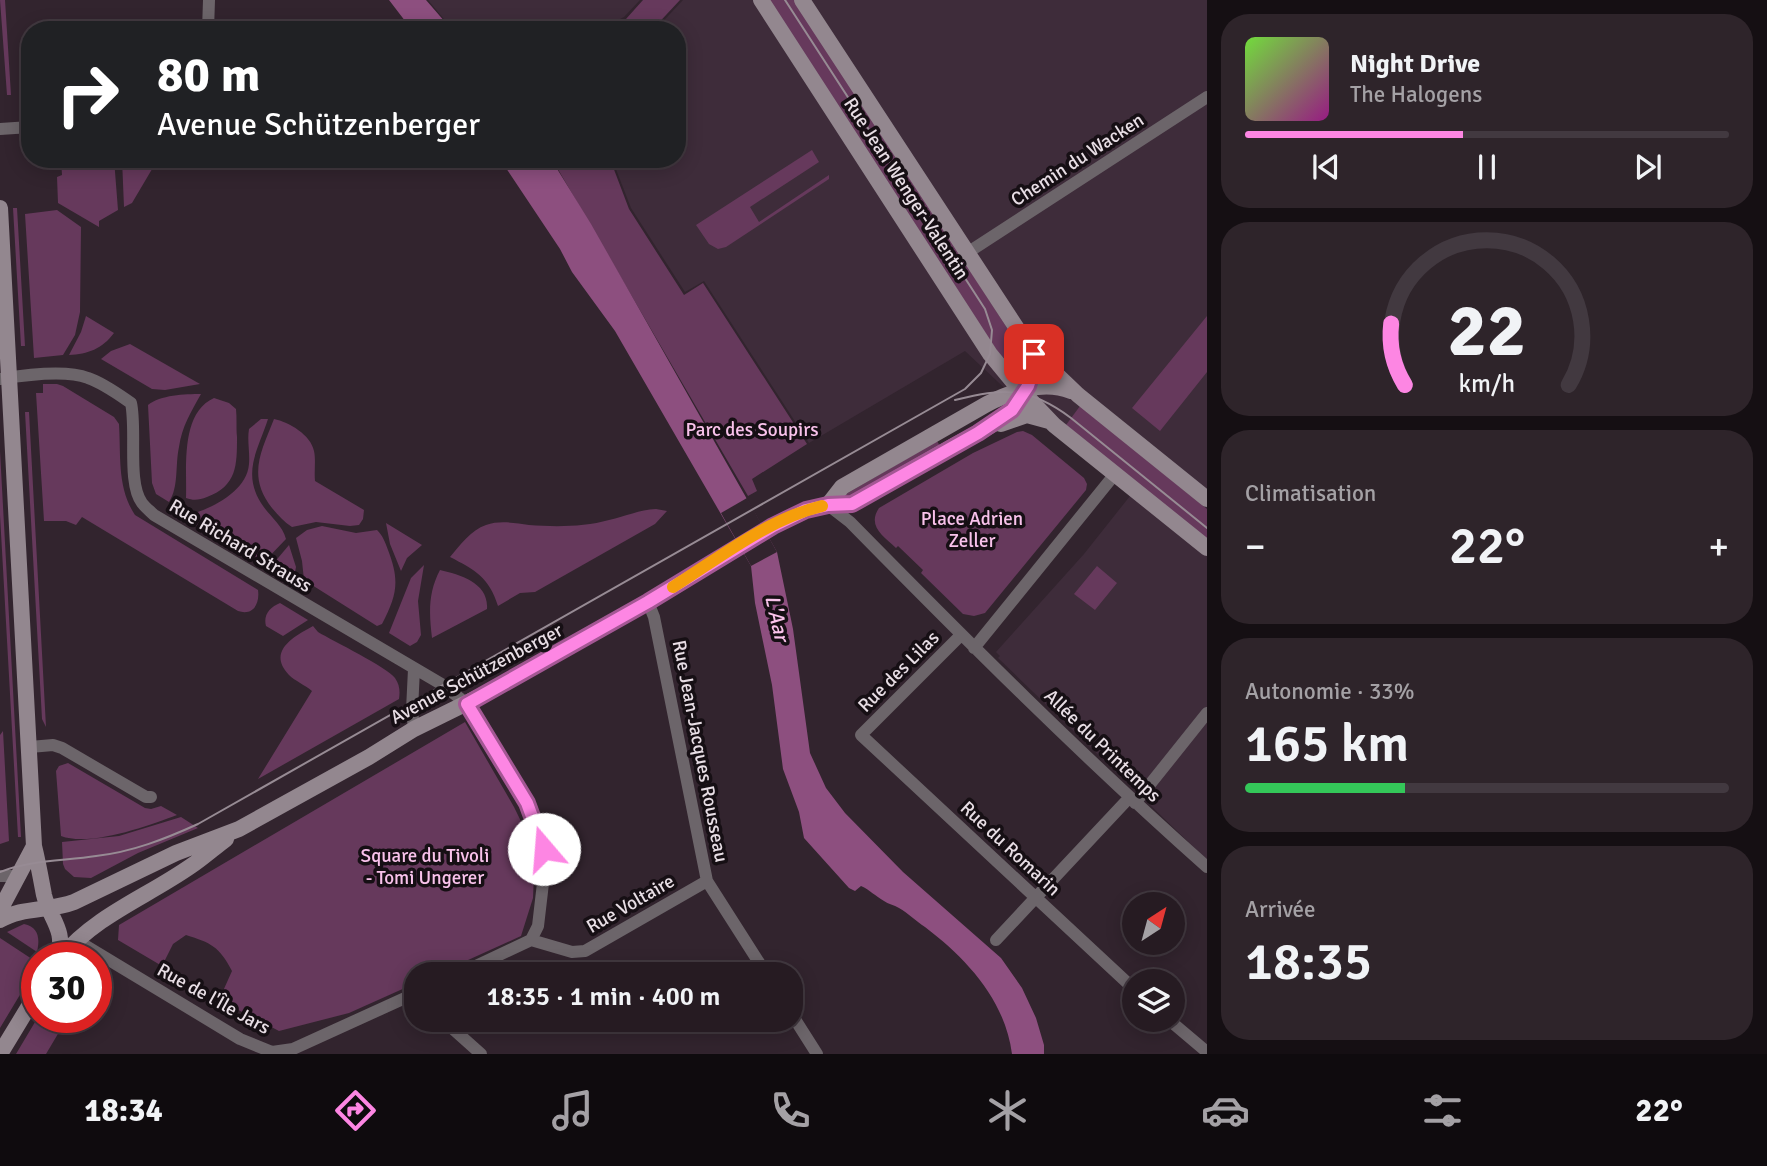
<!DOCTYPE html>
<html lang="fr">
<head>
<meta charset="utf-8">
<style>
  body { margin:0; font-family:Signika,sans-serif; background:#2e242a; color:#f1f3f6; height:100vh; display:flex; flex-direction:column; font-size:26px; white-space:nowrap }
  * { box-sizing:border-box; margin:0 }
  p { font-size:23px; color:#a4a1a5 }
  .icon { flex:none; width:38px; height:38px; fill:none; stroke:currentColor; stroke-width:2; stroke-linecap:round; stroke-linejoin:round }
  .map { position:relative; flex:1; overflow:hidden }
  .side { display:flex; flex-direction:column; gap:14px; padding:14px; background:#150f13; width:560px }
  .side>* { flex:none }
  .banner { position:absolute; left:21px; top:21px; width:665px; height:147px; border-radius:28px; box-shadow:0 4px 18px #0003,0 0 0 2px #423940; background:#202124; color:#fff; overflow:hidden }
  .needle { width:46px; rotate:36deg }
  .buttons { position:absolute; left:1122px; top:892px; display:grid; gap:14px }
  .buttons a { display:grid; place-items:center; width:63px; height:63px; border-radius:50%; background:#261b22; box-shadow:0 4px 18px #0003,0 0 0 2px #423940; font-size:35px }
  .speed { position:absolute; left:21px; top:942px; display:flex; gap:14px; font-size:35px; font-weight:700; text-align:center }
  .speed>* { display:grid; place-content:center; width:91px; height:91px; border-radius:50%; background:#261b22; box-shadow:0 4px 18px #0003,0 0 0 2px #423940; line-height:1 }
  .speed .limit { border:10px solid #d22; background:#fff; color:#111 }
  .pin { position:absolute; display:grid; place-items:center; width:60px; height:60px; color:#fff; margin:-30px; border-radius:14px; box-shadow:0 4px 10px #0006 }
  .me { position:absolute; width:77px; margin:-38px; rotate:342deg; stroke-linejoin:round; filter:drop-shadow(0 0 5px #0008) }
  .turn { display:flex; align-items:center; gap:24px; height:147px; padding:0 21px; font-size:32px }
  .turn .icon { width:91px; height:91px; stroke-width:2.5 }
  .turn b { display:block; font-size:49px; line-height:60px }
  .big { font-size:52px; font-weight:600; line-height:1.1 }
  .side .card { flex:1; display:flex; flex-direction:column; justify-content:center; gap:10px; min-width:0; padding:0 24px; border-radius:28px; background:#2e242a }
  .side .dial { align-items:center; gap:0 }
  .dial svg { height:182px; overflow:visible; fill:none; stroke:#423940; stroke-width:7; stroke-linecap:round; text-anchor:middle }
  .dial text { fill:#f1f3f6; stroke:none }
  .song { display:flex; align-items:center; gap:21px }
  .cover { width:84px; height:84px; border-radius:10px; background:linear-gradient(135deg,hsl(100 70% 55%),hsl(310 70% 35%)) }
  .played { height:7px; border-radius:4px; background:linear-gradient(90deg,#fd86e3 45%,#423940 45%) }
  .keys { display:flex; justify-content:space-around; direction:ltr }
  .heat { display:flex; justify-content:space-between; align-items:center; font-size:38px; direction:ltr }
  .charge { height:10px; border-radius:5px; background:linear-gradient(90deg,#34c759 33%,#423940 0) }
  .trip { position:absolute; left:404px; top:962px; width:399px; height:70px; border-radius:28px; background:#261b22; box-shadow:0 4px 18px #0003,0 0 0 2px #423940; font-weight:600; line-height:70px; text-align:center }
  .menu { display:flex; height:112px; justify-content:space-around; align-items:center; background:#0f0b0e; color:#a4a1a5 }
  .menu .icon { width:49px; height:49px }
  .menu .on { color:#fd86e3 }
  .menu b { font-size:32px; color:#f1f3f6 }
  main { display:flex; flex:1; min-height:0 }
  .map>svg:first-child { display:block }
</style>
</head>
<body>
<main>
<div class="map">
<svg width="1207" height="1054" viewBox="0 0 1207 1054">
  <rect width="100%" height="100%" fill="#32242e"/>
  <path fill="#3e2c3a" d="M428,0H640L624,17L598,30H453Z
    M683,0H1207V860L998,658L1000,656L996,652L1084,554L1130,496L1046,427L965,351L809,443L704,281L685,292L631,208L612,159H677V30H655Z"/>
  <path fill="#66395c" d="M0,0H5L11,95H7Z
    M643,0H680L652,30H603L626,19Z
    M767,0H796L1025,356L1024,366L1021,371L1017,372L997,351Z
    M812,150L819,162L750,207L759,222L829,175V179L726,247L718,249L709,244L696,225Z
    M61,159H114L118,210L99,221V227L58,203L57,177L62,175Z
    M122,159H158L132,203L124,207Z
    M552,159H610L629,209L684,295L703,283L807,444L752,479L757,491L748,496Z
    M13,208H17L25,346H21Z
    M57,210L81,227L80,312L75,335L63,355L34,358L25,214Z
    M86,316L114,333C102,349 88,354 69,355L81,332Z
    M1207,316V372L1160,431L1132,408Z
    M130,344L200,384L165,390L152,389L101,359L111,351Z
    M43,384H57L63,386L114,417L119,424C121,456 117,488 135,515L258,590C260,604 253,616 238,611L82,517L76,525L66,521H44L36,393H43Z
    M201,394C191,412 182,426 179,447C175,465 179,487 169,502L156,494L152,483L148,405C160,395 185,394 201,394Z
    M214,398L229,403L236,409C237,418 236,427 237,437C237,465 237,486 207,497C199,500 194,501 186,498C187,468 180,413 214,398Z
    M1080,406L1207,509V539L1066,425Z
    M25,412H29L46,727L42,719Z
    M261,419H268C258,450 242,472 261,503C269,516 282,524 286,539L262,564L190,523L192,514C215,507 247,490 249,464C250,452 247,441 249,429Z
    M274,419C289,422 311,435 314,451C316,460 314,471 315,481L364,510L363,519L359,525L350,526L316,522L292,527C284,522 278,515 272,508C247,476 261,452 274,419Z
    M1023,431L1032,435L1084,478L1087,484L1086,490L985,613L974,616L963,614L921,573L923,570L898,546L896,548C883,536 867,526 879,508L973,453L1017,432Z
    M937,441L940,446L851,497L846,496V494Z
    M0,451L21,837H18L0,515Z
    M656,509L667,511L655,524L535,592L520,593L498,606C489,577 475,570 450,557C460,545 471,530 486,525C500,520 515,523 529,525C555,527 584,527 609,520C626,516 639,510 656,509Z
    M386,523L422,545L407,558L401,571L390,544Z
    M322,526L356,533L377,530C383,536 385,542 388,550C400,581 397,595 382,624L377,626L304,580L302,561L296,538L307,530Z
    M289,545L296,567L294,577L273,564Z
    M424,565L418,601L421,635L417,642L410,646L389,633L411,578Z
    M1097,566L1117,583L1095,610L1074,594Z
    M440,570C461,575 489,583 487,609L432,638C429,613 428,593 440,570Z
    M280,603L308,620L283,636L266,626C263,615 270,607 280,603Z
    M313,626L318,632C333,641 387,667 395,678C400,685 400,692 399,699L258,779L312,691C305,685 295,681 289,675C266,651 295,636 313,626Z
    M465,722L514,807L535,850L533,898L521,936L435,975H416V983L349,1013L279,1031L219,1000L232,971C219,946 211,943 186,935L173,944L162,966L118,940L119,925Z
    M3,731L9,841L0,844V735Z
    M68,763L145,808L151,809L161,806L177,815C148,826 90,847 61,836L56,771L59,766Z
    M181,817L198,828L138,853L91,878L74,877L65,869L63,864L62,842L119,836Z
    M24,924C39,927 40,939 37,952L7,932Z
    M0,938L35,961L27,983L0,1028Z
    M38,1017H68L46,1054H16Z"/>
  <path fill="#8d4f7f" d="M389,0H426L452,30H412Z
    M500,159H551L591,224L777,552L793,629L810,753L826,788L845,813L903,872L1001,958L1022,988L1036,1018L1044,1045V1054H1012C1005,1000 967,959 925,927C916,921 908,913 899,908C894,905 888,904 884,901C875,896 870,890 861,886L855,891L849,888L804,838L799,812L783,769L772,685L755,603L751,566L615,331L572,272L560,249Z"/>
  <path fill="#32242e" d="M747,498L777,552L751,566L721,513Z"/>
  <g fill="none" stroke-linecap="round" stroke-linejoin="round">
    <path stroke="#6c656a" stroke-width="12" d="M208,30L209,0
      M0,129L30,127
      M967,253L1207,97
      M0,379C24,375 65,369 88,378C103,383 118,394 131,403C137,430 127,483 142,503C145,507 150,511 154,515L443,685L467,704L527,803L541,835L545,866L538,926L531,940L457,975
      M828,505L850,522C966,640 1083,757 1207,867
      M648,602L654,617L707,881L767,975
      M961,635L861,735L1134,989
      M974,648L1115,474
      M414,669L412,710L414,729
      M30,747L53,745L62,748L146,797H151
      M1135,803L1207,713
      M0,876H20
      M76,940L240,1039L272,1052L293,1049L416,993
      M531,940L572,952L585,951L707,881
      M996,940L1129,798
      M791,1013L817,1054
      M443,1020L481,1054
      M1169,1020L1207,1052"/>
    <path stroke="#93878f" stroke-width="16" d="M761,0L990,354L1014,383L1054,425L1207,548
      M802,0L1031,350L1078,395L1207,499
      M0,208L34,846C38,862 41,879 44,895C50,920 66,929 58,957
      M1001,424L1027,415L1049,421
      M828,505L842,487L987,404C1013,391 1043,380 1071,391
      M0,910L34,846
      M0,920C21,907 51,911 74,902L176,853L239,829L369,757L414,729L485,694L648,602L773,526L806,510L828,505L852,504C884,486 917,467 950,448C971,436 996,425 1014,409C1027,396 1039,367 1031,350
      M61,957C98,914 145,898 191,866C203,858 214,848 226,839
      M0,1054L37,993"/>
    <path stroke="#978b94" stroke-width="2" d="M955,400C1004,388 1028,386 1071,418L1207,528
      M0,872C30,860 64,861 96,856C132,852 165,839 198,824L965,389L981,373L990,354L992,330L985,309L785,0"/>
  </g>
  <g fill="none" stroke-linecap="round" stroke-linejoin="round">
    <defs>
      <path id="route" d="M544,849L527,803L467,704L648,602L773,526L806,510L828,505L852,504L978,433L1012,410L1028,386L1034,367V354"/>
    </defs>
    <use href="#route" stroke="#a45794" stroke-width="18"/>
    <use href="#route" stroke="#fd86e3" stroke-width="12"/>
    <path stroke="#f59e0b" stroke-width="12" d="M673,587C719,558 768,519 822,506"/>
  </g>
  <g text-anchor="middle" stroke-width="7" stroke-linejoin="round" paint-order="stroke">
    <g font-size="19" fill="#e8dee5" stroke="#160f14">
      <text transform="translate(1077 159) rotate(-33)" y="7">Chemin du Wacken</text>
      <text transform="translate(907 188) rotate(57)" y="7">Rue Jean Wenger-Valentin</text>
      <text transform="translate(241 545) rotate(31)" y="7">Rue Richard Strauss</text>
      <text transform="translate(898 671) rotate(-45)" y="7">Rue des Lilas</text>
      <text transform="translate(476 673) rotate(-28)" y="7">Avenue Schützenberger</text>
      <text transform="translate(1103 745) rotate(44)" y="7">Allée du Printemps</text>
      <text transform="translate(701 751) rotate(79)" y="7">Rue Jean-Jacques Rousseau</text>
      <text transform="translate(1011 848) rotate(43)" y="7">Rue du Romarin</text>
      <text transform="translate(630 903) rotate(-30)" y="7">Rue Voltaire</text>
      <text transform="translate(214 998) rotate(29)" y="7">Rue de l'Île Jars</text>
    </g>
    <g font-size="19" fill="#f9c2eb" stroke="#160f14">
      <text x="752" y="436">Parc des Soupirs</text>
      <text x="972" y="525">Place Adrien<tspan x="972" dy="22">Zeller</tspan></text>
      <text x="425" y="862">Square du Tivoli<tspan x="425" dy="22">- Tomi Ungerer</tspan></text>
    </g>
    <g font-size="21" font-style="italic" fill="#fac3eb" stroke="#160f14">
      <text transform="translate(777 618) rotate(77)" y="7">L'Aar</text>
    </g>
  </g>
</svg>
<div class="buttons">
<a><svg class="needle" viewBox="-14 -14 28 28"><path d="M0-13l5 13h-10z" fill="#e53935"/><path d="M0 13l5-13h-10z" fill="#a4a1a5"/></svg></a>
<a><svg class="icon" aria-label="layers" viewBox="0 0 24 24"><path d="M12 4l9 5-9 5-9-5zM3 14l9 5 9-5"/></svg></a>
</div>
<div class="speed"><div class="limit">30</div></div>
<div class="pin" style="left:1034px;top:354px;background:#d93025"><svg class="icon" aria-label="arrive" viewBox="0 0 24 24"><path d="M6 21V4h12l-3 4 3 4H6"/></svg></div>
<svg class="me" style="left:544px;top:849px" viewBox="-20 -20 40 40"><circle r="19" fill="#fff"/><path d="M0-13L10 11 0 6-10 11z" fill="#fd86e3"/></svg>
<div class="trip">18:35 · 1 min · 400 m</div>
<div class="banner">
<div class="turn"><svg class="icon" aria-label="right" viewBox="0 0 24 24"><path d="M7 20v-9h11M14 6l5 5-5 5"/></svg><div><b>80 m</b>Avenue Schützenberger</div></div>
</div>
</div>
<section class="side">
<div class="card">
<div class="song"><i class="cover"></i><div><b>Night Drive</b><p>The Halogens</p></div></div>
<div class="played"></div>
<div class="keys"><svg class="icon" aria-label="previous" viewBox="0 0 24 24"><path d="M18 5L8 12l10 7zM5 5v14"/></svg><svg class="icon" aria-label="pause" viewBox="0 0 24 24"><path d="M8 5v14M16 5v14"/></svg><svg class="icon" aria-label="next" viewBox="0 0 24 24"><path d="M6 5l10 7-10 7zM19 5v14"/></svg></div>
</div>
<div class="card dial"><svg viewBox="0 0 100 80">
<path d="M14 69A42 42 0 1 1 86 69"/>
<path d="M14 69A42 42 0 0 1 8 42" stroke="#fd86e3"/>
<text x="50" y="56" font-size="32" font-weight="700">22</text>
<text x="50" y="72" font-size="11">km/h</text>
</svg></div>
<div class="card"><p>Climatisation</p>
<div class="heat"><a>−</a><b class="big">22°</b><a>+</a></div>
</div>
<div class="card"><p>Autonomie · 33%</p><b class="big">165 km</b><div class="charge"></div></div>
<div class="card"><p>Arrivée</p><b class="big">18:35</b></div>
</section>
</main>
<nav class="menu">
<b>18:34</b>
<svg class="icon on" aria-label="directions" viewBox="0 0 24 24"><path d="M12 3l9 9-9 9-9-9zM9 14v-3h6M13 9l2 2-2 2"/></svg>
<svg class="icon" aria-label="music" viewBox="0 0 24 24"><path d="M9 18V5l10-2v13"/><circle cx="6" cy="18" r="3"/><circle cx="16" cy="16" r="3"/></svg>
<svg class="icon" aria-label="phone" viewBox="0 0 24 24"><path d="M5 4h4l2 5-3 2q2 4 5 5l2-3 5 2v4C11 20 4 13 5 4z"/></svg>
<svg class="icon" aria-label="climate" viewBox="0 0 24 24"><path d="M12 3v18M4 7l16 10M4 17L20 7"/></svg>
<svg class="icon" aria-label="car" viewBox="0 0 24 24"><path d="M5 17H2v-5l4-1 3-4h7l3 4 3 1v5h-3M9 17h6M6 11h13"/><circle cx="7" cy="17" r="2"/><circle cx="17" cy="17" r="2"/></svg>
<svg class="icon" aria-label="filters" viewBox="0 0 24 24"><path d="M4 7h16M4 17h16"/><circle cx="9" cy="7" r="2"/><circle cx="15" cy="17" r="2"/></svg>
<b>22°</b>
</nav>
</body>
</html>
